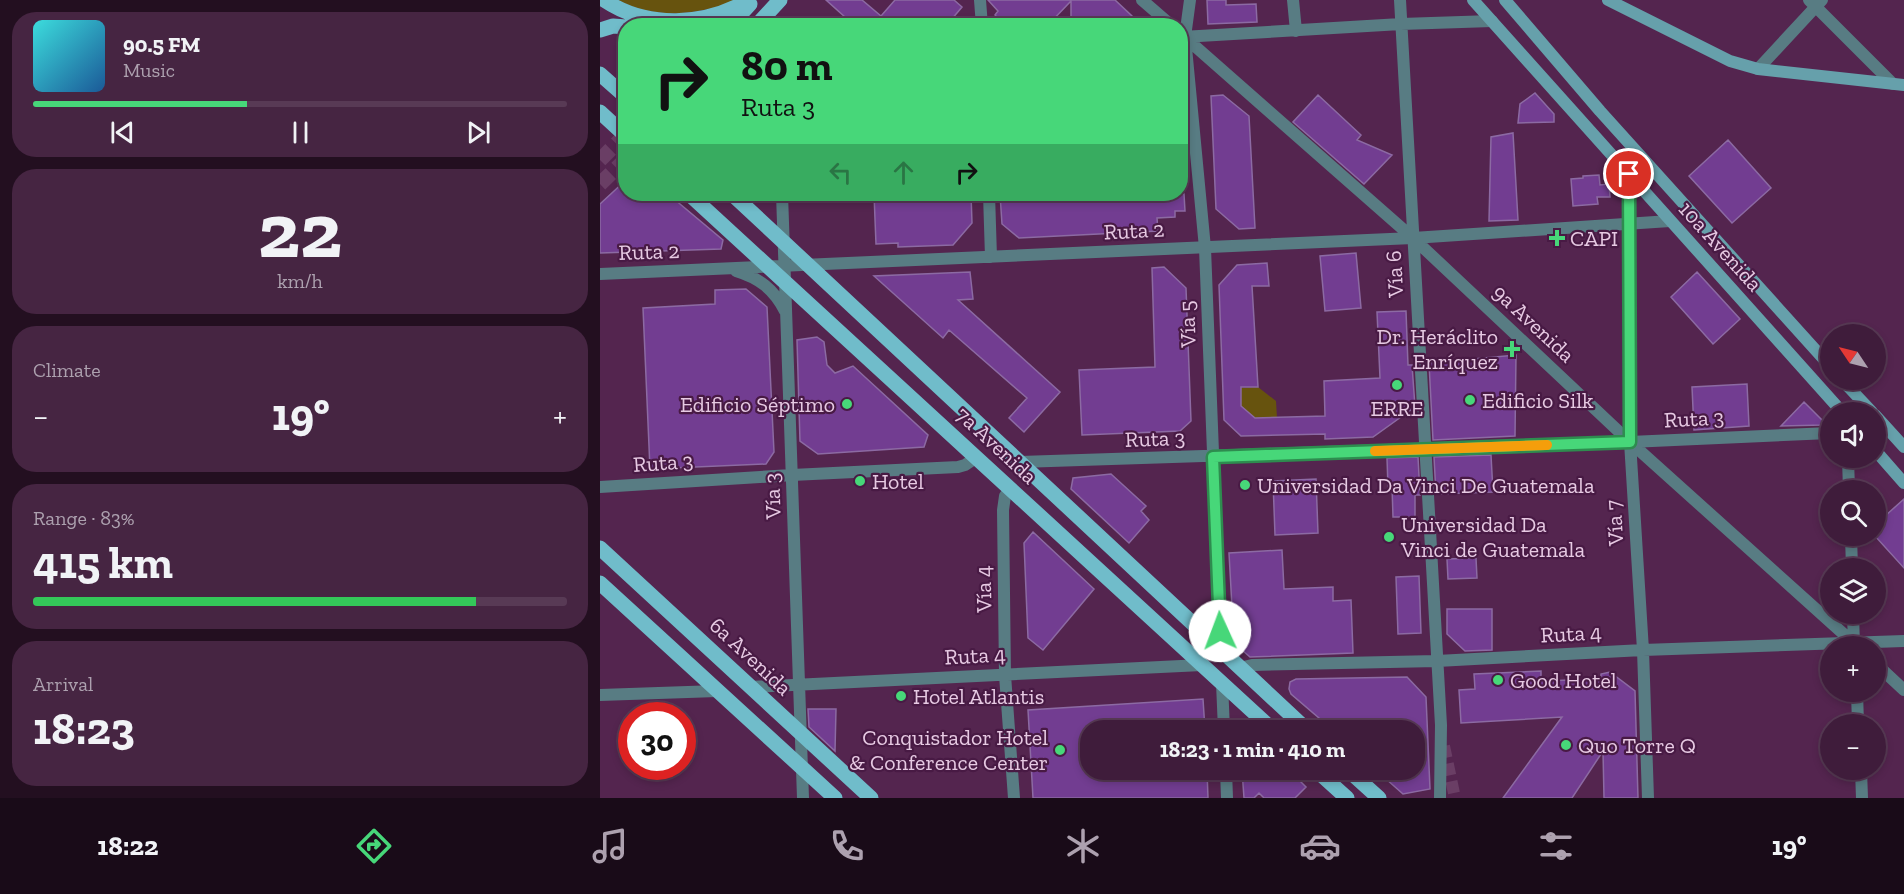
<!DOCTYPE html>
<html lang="en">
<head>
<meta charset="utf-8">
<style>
  body { margin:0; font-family:"Zilla Slab",serif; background:#462542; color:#f1f3f6; height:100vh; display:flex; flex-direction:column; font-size:22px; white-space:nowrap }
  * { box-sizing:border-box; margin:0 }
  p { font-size:20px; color:#ada1af }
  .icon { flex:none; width:33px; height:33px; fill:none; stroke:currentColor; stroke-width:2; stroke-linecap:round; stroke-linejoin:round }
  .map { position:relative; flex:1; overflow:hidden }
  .side { display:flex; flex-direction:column; gap:12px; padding:12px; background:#230f20; width:600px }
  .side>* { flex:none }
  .hud { position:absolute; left:18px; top:18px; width:570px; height:183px; border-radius:24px; box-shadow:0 3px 9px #0003,0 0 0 2px #583a55; background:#47d779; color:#111; overflow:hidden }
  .needle { width:39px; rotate:305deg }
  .tools { position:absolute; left:1220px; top:324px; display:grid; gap:12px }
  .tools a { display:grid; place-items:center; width:66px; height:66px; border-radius:50%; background:#3f1c3b; box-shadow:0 3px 9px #0003,0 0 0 2px #583a55; font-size:30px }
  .speed { position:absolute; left:18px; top:702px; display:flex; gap:12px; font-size:30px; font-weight:700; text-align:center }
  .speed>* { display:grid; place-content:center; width:78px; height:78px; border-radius:50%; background:#3f1c3b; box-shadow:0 3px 9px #0003,0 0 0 2px #583a55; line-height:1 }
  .speed .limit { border:9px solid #d22; background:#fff; color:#111 }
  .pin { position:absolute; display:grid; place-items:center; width:51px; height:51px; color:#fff; margin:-26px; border:3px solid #fff; border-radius:50%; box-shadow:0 2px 6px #0007 }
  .me { position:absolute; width:66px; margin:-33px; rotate:358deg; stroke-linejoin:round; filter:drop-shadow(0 0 4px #0008) }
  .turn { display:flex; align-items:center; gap:21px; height:126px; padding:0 24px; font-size:27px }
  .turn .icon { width:78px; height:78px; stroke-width:2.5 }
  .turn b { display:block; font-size:42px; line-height:51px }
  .lanes { display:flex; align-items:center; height:57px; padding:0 24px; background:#0003; justify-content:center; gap:30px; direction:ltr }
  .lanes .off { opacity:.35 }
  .big { font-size:45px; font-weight:700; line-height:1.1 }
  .side .card { flex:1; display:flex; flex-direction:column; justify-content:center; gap:9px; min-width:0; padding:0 21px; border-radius:24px; background:#462542 }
  .side .dial { align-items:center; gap:0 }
  .dial b { font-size:78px; line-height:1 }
  .song { display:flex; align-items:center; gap:18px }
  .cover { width:72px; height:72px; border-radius:9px; background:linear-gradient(135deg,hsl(180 70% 55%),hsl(210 70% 35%)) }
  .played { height:6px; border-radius:3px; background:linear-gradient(90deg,#47d779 40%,#583a55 40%) }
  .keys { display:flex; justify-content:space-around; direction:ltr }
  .heat { display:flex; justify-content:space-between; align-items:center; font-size:33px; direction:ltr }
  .charge { height:9px; border-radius:4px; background:linear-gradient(90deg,#34c759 83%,#583a55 0) }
  .trip { position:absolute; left:480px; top:720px; width:345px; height:60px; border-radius:24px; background:#3f1c3b; box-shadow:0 3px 9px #0003,0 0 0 2px #583a55; font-weight:700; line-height:60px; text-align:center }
  .dock { display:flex; height:96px; justify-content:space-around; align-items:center; background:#190b18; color:#ada1af }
  .dock .icon { width:42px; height:42px }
  .dock .selected { color:#47d779 }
  .dock b { font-size:27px; color:#f1f3f6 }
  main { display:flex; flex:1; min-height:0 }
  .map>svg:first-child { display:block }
</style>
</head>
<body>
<main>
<section class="side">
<div class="card">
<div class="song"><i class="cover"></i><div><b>90.5 FM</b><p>Music</p></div></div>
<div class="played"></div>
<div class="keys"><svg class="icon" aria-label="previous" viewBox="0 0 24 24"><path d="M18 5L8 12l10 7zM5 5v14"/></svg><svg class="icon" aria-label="pause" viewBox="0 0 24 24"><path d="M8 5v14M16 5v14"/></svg><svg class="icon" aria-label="next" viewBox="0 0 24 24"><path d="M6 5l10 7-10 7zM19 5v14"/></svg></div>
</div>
<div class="card dial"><b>22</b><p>km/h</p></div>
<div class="card"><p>Climate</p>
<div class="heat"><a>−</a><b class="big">19°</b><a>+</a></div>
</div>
<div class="card"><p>Range · 83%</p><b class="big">415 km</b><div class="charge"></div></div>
<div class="card"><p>Arrival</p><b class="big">18:23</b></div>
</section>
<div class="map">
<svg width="1304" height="798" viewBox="0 0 1304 798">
  <rect width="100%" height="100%" fill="#54254f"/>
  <path fill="#67530e" d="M18,0H137C100,15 54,20 18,0Z
    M658,387L676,401L677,418H655L641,406V388Z"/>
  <path fill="#723d91" stroke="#8c6aa3" stroke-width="1.5" d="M226,0H262L281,16L295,0H354L362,7L346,26H255Z
    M388,0H515L532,16L528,26H471V1L447,26H405L395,15L398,11Z
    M607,0H626V5L656,4L657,22L608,24Z
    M935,93L954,114V122L918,123L920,104Z
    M623,95L649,116L655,228L639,229L616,209L611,96Z
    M718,95L761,135L757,140L792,155L764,184L693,122Z
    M913,133L918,220L889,221L891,137Z
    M1128,140L1171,188L1132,223L1089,176Z
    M999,175L1000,185L1009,184L1010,197H997L998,204L973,206L971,179L983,178V176Z
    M26,180V194H68L123,240L121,249L0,253V204Z
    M274,194H371L372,223L353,245L298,247V243L276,244Z
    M400,194H584L585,211H575V217L557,218L558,231L419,238L402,224Z
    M756,253L761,308L725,311L720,256Z
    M667,263L669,286H652L658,387H641V406L655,418L725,416L724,381L780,378L777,312L806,311L808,365H812L815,407L773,437L725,439V434L641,436L624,420L619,285L637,265Z
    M564,267L586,288L591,421L580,431L482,435L479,370L555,367L552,268Z
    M370,272L373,299L358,300L460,392L424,432L409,418L427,398L349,330L343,338L274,276Z
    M1097,272L1140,319L1113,344L1071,297Z
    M146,289L167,307L174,452L166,464L50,469L43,308L115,304V290Z
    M217,337L224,342L227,365L235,373L253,366L328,435L324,447L218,454L200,441L197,340Z
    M916,355L915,436L833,440L829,363Z
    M1147,384L1149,426L1094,430L1092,387Z
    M1204,402L1225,423L1223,425L1181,426Z
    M891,455L893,492L836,494L834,457Z
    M818,457L820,495H815V517H793L792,487H788L787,458Z
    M511,474L546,506L541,511L549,520L529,543L471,489L473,478Z
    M716,479L718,533L675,535L673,481Z
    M1304,499V568L1275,536V525Z
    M433,532L494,589L443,650L428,638L424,543Z
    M682,550L684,589L733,587V601L751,600L753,653L650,657L634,643L629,553Z
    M876,558L877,578L848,579L847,559Z
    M819,576L821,633L798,634L796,577Z
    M847,609H892V650L865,651L847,634Z
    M941,671V681L1001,679V674L1010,672L1035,691L1038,798H1004L1003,751L972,798H903L962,717L861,723L859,690L875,689L874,674Z
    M807,677L826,697L830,789L803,794L776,770H814V730H733L691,694L689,689L690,682L696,679Z
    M603,699L605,730H490V770H607L608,798H433L428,710Z
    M208,709H236L235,751L209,727Z
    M642,770H689L706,787L695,798H664L659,793L654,798H644Z"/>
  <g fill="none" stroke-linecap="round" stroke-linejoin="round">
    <path stroke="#6a3e65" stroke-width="12" stroke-dasharray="12 6" stroke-linecap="butt" d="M844,746L855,798"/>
    <path stroke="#6a3e65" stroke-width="15" stroke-dasharray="15 8" stroke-linecap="butt" d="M0,160L26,134
      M0,184L26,159"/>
    <path stroke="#587c83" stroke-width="12" d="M380,0L382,26
      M542,0L572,26
      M590,0L585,37L605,248L620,631L618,647
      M693,0L696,31
      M800,0L841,725L840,798
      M1209,0L1293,84
      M580,33L813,238L1030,442L1257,646
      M582,37L801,24L892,21
      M1158,69L1222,0
      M1029,174L1030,442L1043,650L1048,798
      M182,194L203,798
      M389,194L391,257
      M136,271C159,278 174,289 185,311
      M0,274L813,238L1070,221
      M1248,458L1249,490
      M420,462L1030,442L1230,433
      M0,487L192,475L358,467L365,465L377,457
      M411,489L405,496L403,510L405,675L414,798
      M1251,536L1252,568
      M1253,614L1254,646
      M1275,663L1304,690
      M640,668L652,665L837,661L1043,650L1304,641
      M622,683L624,730
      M150,687L602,665
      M1257,692L1258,724
      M0,695L117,691
      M626,770L627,798
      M1261,770L1262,798"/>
    <path stroke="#66a0ab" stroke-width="12" d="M873,0L1242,412
      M905,0L1000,111L1230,366
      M1008,0L1130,61L1158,69L1304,85
      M1242,380L1272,412
      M1275,415L1304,447
      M1275,450L1304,483"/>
    <path stroke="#70bcca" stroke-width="15" d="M4,0C47,29 105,26 149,0
      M130,26L150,4
      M156,26L180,0
      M0,30L13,26L26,27
      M0,74L26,97
      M0,112L26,136
      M89,194L673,730
      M132,194L707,730
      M0,548L271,798
      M0,583L235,798
      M716,770L747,798
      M748,770L779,798"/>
  </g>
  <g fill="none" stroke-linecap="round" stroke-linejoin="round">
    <defs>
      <path id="route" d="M620,631L613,457L1030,442L1029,174"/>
    </defs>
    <use href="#route" stroke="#2e8c4f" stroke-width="15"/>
    <use href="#route" stroke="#47d779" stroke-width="10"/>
    <path stroke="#f59e0b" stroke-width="10" d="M775,451L947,445"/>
  </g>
  <g fill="#47d779" stroke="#481a44" stroke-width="2">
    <path d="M954 229h6v6h6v6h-6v6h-6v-6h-6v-6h6z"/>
    <path d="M909 340h6v6h6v6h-6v6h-6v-6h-6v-6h6z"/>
    <circle cx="797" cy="385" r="6"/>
    <circle cx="870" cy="400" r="6"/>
    <circle cx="247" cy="404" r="6"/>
    <circle cx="260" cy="481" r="6"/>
    <circle cx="645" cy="485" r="6"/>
    <circle cx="789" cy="537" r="6"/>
    <circle cx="898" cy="680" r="6"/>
    <circle cx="301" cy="696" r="6"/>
    <circle cx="966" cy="745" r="6"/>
    <circle cx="460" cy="750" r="6"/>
  </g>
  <g text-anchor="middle" stroke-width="4.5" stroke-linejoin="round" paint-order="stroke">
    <g font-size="22" fill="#e7cae3" stroke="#481a44">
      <text transform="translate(534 230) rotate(-3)" y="8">Ruta 2</text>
      <text transform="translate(1121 246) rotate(48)" y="8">10a Avenida</text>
      <text transform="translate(49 251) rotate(-2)" y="8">Ruta 2</text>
      <text transform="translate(794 274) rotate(-93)" y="8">Vía 6</text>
      <text transform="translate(934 323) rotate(43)" y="8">9a Avenida</text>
      <text transform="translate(587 324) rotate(-92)" y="8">Vía 5</text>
      <text transform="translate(1094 418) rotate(-3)" y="8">Ruta 3</text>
      <text transform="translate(555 438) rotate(-2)" y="8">Ruta 3</text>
      <text transform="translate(397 445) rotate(43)" y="8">7a Avenida</text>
      <text transform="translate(63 462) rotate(-4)" y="8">Ruta 3</text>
      <text transform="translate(172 496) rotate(-92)" y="8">Vía 3</text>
      <text transform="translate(1014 523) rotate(-94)" y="8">Vía 7</text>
      <text transform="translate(383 589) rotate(-91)" y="8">Vía 4</text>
      <text transform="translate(971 633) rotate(-3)" y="8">Ruta 4</text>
      <text transform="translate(375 655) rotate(-3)" y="8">Ruta 4</text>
      <text transform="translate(151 656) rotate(43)" y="8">6a Avenida</text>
    </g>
    <g font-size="22" fill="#e7cae3" stroke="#481a44" text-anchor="start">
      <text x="970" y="246">CAPI</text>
      <text x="898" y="344" text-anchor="end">Dr. Heráclito<tspan x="898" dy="25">Enríquez</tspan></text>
      <text x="882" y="408">Edificio Silk</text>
      <text x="235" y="412" text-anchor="end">Edificio Séptimo</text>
      <text x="797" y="416" text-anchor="middle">ERRE</text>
      <text x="272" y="489">Hotel</text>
      <text x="657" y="493">Universidad Da Vinci De Guatemala</text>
      <text x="801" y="532">Universidad Da<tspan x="801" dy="25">Vinci de Guatemala</tspan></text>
      <text x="910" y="688">Good Hotel</text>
      <text x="313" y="704">Hotel Atlantis</text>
      <text x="448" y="745" text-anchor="end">Conquistador Hotel<tspan x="448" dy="25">&amp; Conference Center</tspan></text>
      <text x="978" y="753">Quo Torre Q</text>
    </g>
  </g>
</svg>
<div class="tools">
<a><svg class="needle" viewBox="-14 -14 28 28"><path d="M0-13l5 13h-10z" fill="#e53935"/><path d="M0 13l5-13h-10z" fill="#ada1af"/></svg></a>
<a><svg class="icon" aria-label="sound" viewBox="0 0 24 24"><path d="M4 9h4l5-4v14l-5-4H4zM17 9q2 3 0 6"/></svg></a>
<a><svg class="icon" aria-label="search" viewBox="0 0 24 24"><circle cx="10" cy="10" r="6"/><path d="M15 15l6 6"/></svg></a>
<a><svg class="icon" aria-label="layers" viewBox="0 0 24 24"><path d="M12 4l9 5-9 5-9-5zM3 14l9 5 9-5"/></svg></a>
<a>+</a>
<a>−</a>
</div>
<div class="speed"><div class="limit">30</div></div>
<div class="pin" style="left:1029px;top:174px;background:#d93025"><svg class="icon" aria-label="arrive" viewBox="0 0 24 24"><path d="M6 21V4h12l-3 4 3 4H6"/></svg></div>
<svg class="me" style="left:620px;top:631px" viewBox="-20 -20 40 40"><circle r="19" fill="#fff"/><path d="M0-13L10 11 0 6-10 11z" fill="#47d779"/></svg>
<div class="trip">18:23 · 1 min · 410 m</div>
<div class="hud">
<div class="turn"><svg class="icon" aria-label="right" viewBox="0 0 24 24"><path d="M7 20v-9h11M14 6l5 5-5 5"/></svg><div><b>80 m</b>Ruta 3</div></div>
<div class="lanes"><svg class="icon off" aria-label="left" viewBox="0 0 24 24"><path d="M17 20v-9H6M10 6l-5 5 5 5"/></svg><svg class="icon off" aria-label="ahead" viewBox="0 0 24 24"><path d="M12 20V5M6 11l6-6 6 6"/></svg><svg class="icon" aria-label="right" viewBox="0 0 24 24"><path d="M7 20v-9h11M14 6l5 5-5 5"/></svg></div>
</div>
</div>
</main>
<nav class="dock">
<b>18:22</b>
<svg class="icon selected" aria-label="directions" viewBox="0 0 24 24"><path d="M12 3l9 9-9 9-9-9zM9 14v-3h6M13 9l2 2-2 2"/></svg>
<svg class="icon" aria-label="music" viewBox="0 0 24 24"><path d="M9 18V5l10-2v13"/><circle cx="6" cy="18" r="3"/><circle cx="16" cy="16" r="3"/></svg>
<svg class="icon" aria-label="phone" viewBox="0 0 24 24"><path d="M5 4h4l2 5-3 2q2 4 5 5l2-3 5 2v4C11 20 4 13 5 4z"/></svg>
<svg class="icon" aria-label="climate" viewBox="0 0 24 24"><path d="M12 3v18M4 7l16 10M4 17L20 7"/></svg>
<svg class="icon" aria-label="car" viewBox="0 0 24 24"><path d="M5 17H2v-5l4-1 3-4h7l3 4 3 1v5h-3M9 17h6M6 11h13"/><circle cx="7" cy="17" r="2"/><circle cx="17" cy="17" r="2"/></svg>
<svg class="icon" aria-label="filters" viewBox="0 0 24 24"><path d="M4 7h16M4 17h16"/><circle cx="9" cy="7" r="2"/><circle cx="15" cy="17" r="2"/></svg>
<b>19°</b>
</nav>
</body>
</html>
